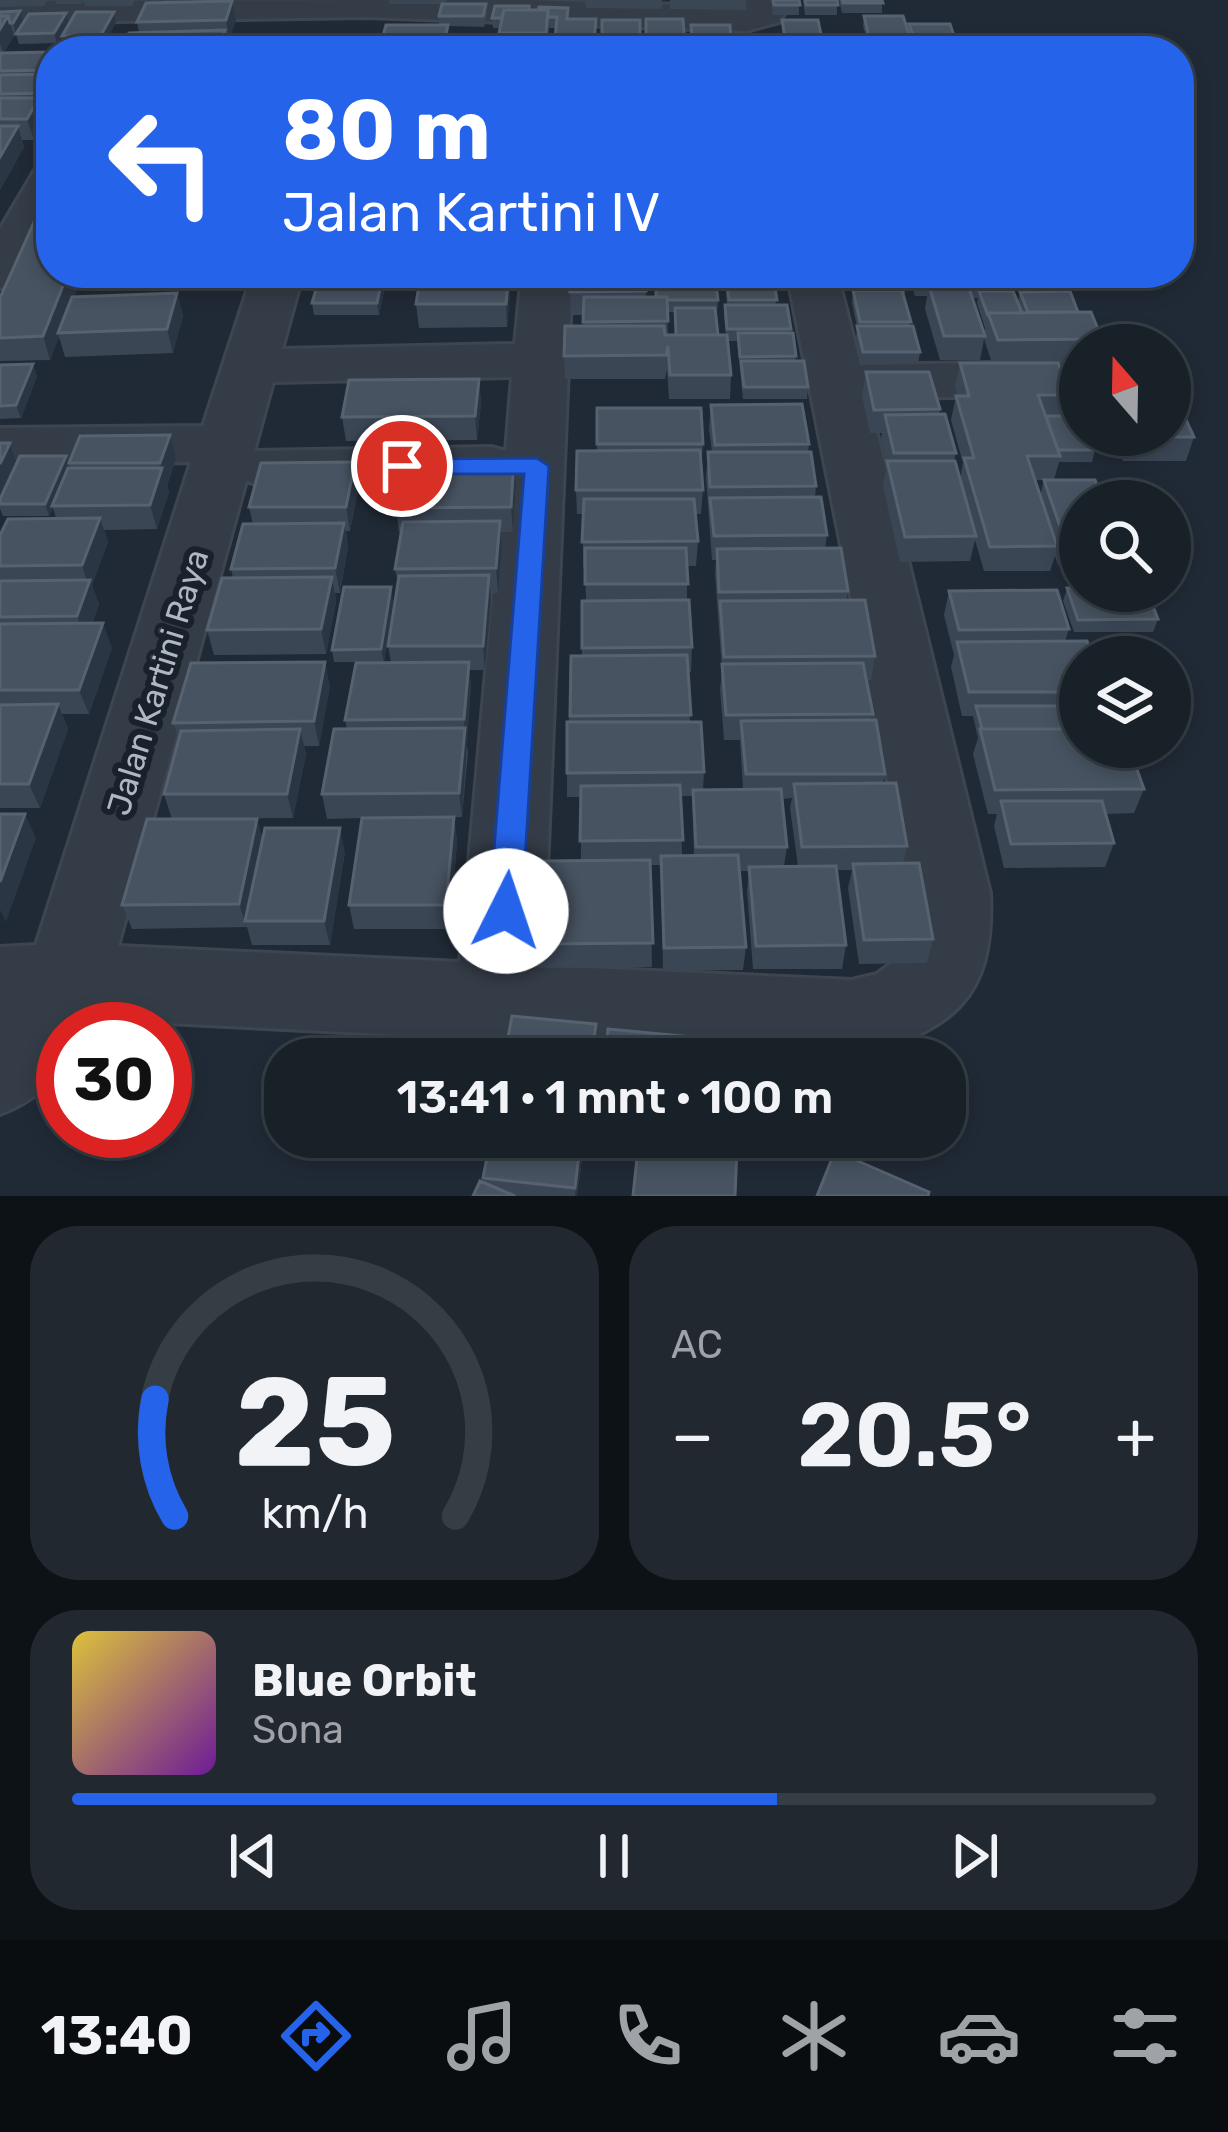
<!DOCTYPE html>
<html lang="id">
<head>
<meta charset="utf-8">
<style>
  body { margin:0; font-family:Rubik,sans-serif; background:#212830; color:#f1f3f6; height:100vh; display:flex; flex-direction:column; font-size:45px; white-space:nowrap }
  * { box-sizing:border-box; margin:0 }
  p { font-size:39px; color:#9fa3a8 }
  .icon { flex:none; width:66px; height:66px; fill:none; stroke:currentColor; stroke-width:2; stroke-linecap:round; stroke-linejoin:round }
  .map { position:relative; height:1196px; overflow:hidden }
  .side { display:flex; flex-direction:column; gap:30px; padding:30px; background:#0d1216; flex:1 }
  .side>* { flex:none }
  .guide { position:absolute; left:36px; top:36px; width:1158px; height:252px; border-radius:48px; box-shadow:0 6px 18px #0003,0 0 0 3px #363e45; background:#2563eb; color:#fff; overflow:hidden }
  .needle { width:78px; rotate:340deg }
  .fabs { position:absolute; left:1059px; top:324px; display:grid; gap:24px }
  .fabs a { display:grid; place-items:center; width:132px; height:132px; border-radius:50%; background:#182028; box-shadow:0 6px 18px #0003,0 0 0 3px #363e45; font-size:60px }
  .speed { position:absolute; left:36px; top:1002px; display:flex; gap:24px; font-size:60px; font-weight:700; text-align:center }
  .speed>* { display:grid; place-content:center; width:156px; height:156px; border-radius:50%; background:#182028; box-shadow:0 6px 18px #0003,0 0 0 3px #363e45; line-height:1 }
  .speed .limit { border:18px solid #d22; background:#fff; color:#111 }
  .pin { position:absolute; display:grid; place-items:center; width:102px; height:102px; color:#fff; margin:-51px; border:6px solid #fff; border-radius:50%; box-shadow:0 3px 12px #0007 }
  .me { position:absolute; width:132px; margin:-66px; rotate:4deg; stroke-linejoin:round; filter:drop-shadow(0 0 9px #0008) }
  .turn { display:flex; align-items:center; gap:42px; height:252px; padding:0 48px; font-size:54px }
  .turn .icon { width:156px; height:156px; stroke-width:2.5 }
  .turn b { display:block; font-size:84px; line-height:102px }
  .big { font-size:90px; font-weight:600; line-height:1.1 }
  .side .widget { flex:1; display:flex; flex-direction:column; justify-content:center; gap:18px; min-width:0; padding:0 42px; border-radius:48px; background:#212830 }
  .side .dial { align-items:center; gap:0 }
  .dial svg { height:312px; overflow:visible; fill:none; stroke:#363e45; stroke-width:7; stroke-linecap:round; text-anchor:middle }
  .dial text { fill:#f1f3f6; stroke:none }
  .song { display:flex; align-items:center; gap:36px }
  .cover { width:144px; height:144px; border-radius:18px; background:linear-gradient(135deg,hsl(50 70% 55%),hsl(280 70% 35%)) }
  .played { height:12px; border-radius:6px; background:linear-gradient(90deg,#2563eb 65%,#363e45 65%) }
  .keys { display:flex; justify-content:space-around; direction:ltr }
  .heat { display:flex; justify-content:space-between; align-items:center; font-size:66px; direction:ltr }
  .side .tiles { flex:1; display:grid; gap:30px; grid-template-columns:1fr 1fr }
  .widget:last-child { grid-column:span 2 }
  .trip { position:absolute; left:264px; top:1038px; width:702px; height:120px; border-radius:48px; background:#182028; box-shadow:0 6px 18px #0003,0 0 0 3px #363e45; font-weight:600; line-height:120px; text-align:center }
  .tab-bar { display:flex; height:192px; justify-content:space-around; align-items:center; background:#0a0d10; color:#9fa3a8 }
  .tab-bar .icon { width:84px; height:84px }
  .tab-bar .current { color:#2563eb }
  .tab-bar b { font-size:54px; color:#f1f3f6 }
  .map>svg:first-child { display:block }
</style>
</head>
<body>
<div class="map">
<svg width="1228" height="1196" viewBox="0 0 1228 1196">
  <rect width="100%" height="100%" fill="#202a36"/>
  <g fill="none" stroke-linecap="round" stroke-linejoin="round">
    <defs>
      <path id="minor" d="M526,0L745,7L744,0H782L784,14L779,22L746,31L367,17L0,23V1Z
        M51,166V224L18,284L0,288V229L35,170Z
        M253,273H303L282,349L515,344L522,273H572L543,966L852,980L877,974L905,953L910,893L787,273H837L860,365L1045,362L1065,367L1073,379L1065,391L1045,396L868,398L990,893C995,1003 950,1030 852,1058L89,1019L84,1029H63C63,1075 42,1098 0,1114V947L36,945L191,462L0,464V428L203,426ZM512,377L506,451L491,447L254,451L273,382ZM246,481L264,486L503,482L460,962L118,946Z"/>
    </defs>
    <use href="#minor" stroke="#3d4550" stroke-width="6"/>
    <use href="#minor" fill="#343c47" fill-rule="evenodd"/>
  </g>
  <path fill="#3b4655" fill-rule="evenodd" d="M0,0H48L44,6L0,7Z
    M55,0H83L81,4H56Z
    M83,0H135L132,6H85Z
    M163,0H178L177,2L236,20L229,40H227L229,51H120L139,32L137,22L164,2Z
    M389,0H446L445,4H486L487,14L484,27L448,26L449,47H457V51H365L381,47V43L439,25V16L442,4H389Z
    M585,0H662V9L586,8Z
    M670,0H746V10L670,9Z
    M771,0H799V15H773Z
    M803,0H837V15H805Z
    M839,0H882V13H842Z
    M530,10L568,19H596L595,50L615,51H555L556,28H549L547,45H500V28H493L492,18Z
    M20,11L23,22L16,34H13L14,36L4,52H51V114H44L45,119L34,140H22L24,147L0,190V12Z
    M114,12L116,22L104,45L65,46L62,36Z
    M66,13L69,23L57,43L19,44L16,34Z
    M864,16L908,32L909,24L955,39L954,50L785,51L782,30V20L823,44H826L827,35L870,49L863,26Z
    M683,19L685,51H621V48H602V20H640V43H646Z
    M324,45L323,51H253L252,49Z
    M36,214H51V273H83L74,297L177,293L183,316L173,353L65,357L59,337L50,360L0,361V298L38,220Z
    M322,273H399L397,284H383L384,291L379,315H314L312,303L323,279Z
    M509,273L510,292L507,327L419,328L416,304Z
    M645,273L646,297H656L658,273H709L718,300L717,312H715L718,335H726L724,317L725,305H727L724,273H780L779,280H774L776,305L791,329L796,361L808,387L807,399H743L737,341H727L731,375L730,399H669L667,369L665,379H565L564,356L583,326V315H571L570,292ZM667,312H675V335H668Z
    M853,273H1000L1004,286L1003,291L1018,303L1020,292L1078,312L1102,339L1101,345H1080V363H1058L1071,395L1065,416L1095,450L1092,462H1059L1054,480H1035L1040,496L1044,480L1080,501V565H1058L1055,556L1050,571H984L975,540L970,561L900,562L883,486L887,464L881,439L882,433H870L862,396L866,372L940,409L939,414L956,453L954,461L960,479L963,463L951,420L956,396H958L955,387L960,363H992L984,339L980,360H940L925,309L927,296H915L908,274L905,294H903L910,326L920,352L918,364H861L856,338L857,327L852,302L853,290H856ZM972,298H978L977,303L985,328L984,333Z
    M1021,273H1088L1085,282L1025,283Z
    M0,365L37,376L21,418L0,419Z
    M479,379L481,403L477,440L346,441L342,417Z
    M711,405L809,444L808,452L816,486L815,497L827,535L825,548L848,591L847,600L875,656L871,680H866L873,714L871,720L885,774L883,783L907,846L903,864L933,939L927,963L859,964L848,888L852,870H836L846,945L842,969H753L747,891L749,871H739L746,947L743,970L663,971L661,865H650L652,967L538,968L536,944L581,861V797H567V773L571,656H582V601H586L585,567H583V514H577L576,490L597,451V408L703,444L701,468L703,490L701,514H695L698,541L696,566H687V600L692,647L691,672H688L690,722L704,772L703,790L743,789L740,740H724L720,689L722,670L715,574L716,560H712L706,477L708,452H712L709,428ZM681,796H692L694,856H682ZM792,798L790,808L798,866H784L787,847L782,799Z
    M1112,435H1170L1194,437L1186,461H1123Z
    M0,443L17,464L66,456L70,468L69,463L176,459L167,485L169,492L157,529L104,530L108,542L92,585L99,605L92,623L112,648L89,714H62L68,729L40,808H0V566L56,518L53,508L49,516H3L0,509Z
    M514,459L516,483L513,532H501L502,545L498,593H490L485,670H469L471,687L466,742L468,752L462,817H454L457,842L450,929H354L349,905L362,818L327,819L322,794L347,729L345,720L391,662L388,646L398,584L395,569L401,532H399L396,508Z
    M355,462L359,486L350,531H346L348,547L340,593H335L336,602L326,654L214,655L207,630L233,578L231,569L253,524L249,507Z
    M1067,588L1158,619L1153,632H1074L1063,601Z
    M949,591L1069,629L1065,641L1080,657V747L1144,789L1134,813L1105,814L1114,843L1105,867L1004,868L994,826L997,814H988L973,754L978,738L973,716H962L951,667L954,655L944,615Z
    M393,600L384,662H334L332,650Z
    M330,686L319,746H304L306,754L293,818L172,819L164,794L179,739L173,723Z
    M263,838L345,852L330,945H252L247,927L132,929L122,905Z
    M585,1137L577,1196H473L484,1183L483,1178Z
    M601,1137H741L740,1150Z"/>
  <path fill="#2b3644" d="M232,1L236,20L229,40L226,20Z
    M20,11L23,22L16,34L13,23Z
    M114,12L116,22L104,45L101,35Z
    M66,13L69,23L57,43L54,33Z
    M8,16L14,36L3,54L0,43V29Z
    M448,25L449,45L448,51H444V43Z
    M225,30L229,50L219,51V49Z
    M39,98L45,119L34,140L27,119Z
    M18,126L24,147L0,190V157Z
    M68,273H83L60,333H58L59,337L50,360L43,336Z
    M509,273L510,292L507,327L506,304Z
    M382,279L384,291L379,315L377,303Z
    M177,293L183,316L173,353L167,329Z
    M33,364L37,376L21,418L16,405Z
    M479,379L481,403L477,440L475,416Z
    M170,435L176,459L167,485L169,492L157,529L150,505L162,470L160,463Z
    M10,443L18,467L0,504V464Z
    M66,456L70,468L52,506L53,508L49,516L45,504Z
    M514,459L516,483L513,532L511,507Z
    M355,462L359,486L350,531L346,507Z
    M100,518L108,542L92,585L99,605L86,641L77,616L88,585L82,565Z
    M500,521L502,545L498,593L496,568Z
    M344,523L348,547L340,593L335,568Z
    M489,575L491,600L485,670L483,646Z
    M332,577L336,602L326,654L321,629Z
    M391,587L393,600L384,662L381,649Z
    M103,623L112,648L89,714L79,690Z
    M325,662L330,686L319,746L314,721Z
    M469,662L471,687L462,817L459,793Z
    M58,704L68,729L40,808L29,784Z
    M300,729L306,754L293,818L287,794Z
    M25,814L36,838L6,922L0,910V882Z
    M454,817L457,842L450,929L446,905Z
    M257,819L264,843L245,921L247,928L239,904Z
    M340,828L345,852L330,945L324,921Z
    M596,1024L594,1059H591Z
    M581,1137H585L577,1196H575Z"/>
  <path fill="#475361" stroke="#576270" stroke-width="3" d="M773,0H799L800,5H774Z
    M805,0H837L838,5H806Z
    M842,0H882L883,3H843Z
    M232,1L226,20L137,22L146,3Z
    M442,4H486L483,16H439Z
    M495,6H529V10H504L502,18H492Z
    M539,7L568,8L567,19H596L594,41L555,40L557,17H548V10H538Z
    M504,10H548L546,33H499Z
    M20,11L13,23H10L8,16H0V12Z
    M76,12H114L101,35L62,36Z
    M66,13L54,33L16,34L29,14Z
    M0,16H8L0,29Z
    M864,16H903L910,37H869Z
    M646,19H683L685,46L646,43Z
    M602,20H640V37H602Z
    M782,20H818L823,44H807V49H787Z
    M909,24H950L955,39H923L927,51L874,49L871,40H915Z
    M386,25H448L444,43H381Z
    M691,25H730L731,40H701L702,47H693Z
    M225,30L219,49L120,51L129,33Z
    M323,35L320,47L252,49L256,37Z
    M827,35L863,36L867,49L856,51L854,44H829Z
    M701,40H748L749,51H702Z
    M621,43H665L666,51H621Z
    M807,44H854L856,51H808Z
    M472,45H552V51H471Z
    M366,47H457L456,51H365Z
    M859,49H906V51H860Z
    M51,52V70L0,71V53Z
    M51,74V93L0,94V75Z
    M0,98H39L27,119H0Z
    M0,126H18L0,157Z
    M51,187V214H36L48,188Z
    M51,219V273H68L43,336L0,338V298L35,220Z
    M421,273H509L506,304H416Z
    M571,273H645L646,291L570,292Z
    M966,273H999L1004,286H970Z
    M656,275H715L718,300H667V297H656Z
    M773,275L777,300H729L726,276Z
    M319,279H382L377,303H312Z
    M968,285L985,336H944L929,286Z
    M853,290H902L911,322H860Z
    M979,291H1013L1022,313H988V316Z
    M1070,291L1078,312H1028L1020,292Z
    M177,293L167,329L58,333L72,297Z
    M584,297H667L668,321L583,322Z
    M725,305H787L791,329H727Z
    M675,308H715L718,335H676Z
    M1091,312L1102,339L998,340L988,313Z
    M565,326H664L665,335H727L731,375H670L668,346L666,355L564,356Z
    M857,326H913L920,352H863Z
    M738,333H793L796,356L740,357Z
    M741,361H804L808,387H744Z
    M960,363H1058L1071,395H1038L1060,456H1027L1057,546L990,547L964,458H974L956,396H969Z
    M33,364L16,405L0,406V365Z
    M866,372H929L940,409L874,410Z
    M479,379L475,416L342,417L349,380Z
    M1170,394H1174L1194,437H1131L1130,435H1170Z
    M802,404L809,444L715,445L711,405Z
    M597,408H701L703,444H597Z
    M945,414L956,453H894L885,415Z
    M1046,416H1080V435H1090L1095,450H1058Z
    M170,435L160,463H69L80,436Z
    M0,443H10L0,464Z
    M700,450L703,490H576L577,451Z
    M708,452H811L816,486L710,487Z
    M20,456H66L45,504H0V499Z
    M514,459L511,507L396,508L403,460Z
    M887,461H955L976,536L905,537Z
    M355,462L346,507H249L261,463Z
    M68,468H162L150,505L52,506Z
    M1044,480H1095L1103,501H1080V541H1065Z
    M821,497L827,535L714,536L710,498Z
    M584,499H694L698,541L582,542Z
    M100,518L82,565L0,566V535L8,519Z
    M500,521L496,568L395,569L403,522Z
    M344,523L335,568L231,569L243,524Z
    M585,548H686L688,584H585Z
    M841,548L848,591L719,592L717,549Z
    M489,575L483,646H388L399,576Z
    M332,577L321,629L207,630L222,578Z
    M90,580L77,616L0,617V581Z
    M344,587H391L381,649L332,650Z
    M1067,588H1080V591H1147L1158,619L1078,620Z
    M1057,590L1069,629L959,630L949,591Z
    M689,600L692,647L582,648V601Z
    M865,600L875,656L724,657L720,601Z
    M103,623L79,690H0V624Z
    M1087,641L1093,657H1080V692H969L957,642Z
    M687,655L691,715L570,716L571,656Z
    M325,662L314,721L173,723L191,663Z
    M469,662L464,719L345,720L356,663Z
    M863,663L873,714L726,715L722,664Z
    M58,704L29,784H0V705Z
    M976,706H1080V729H982Z
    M876,720L885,774H746L741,721Z
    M567,722H701L704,772L567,773Z
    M465,728L459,793L322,794L334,729Z
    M300,729L287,794H164L181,731Z
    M980,729H1080V747H1129L1144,789L995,790Z
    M896,783L907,846L802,847L794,784Z
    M680,785L683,840L580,841L581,786Z
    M781,789L787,847H696L693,790Z
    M1001,801H1102L1114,843L1011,844Z
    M0,814H25L0,882Z
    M454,817L446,905H349L362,818Z
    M147,819H257L239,904L122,905Z
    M265,828H340L324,921H245Z
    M738,855L746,947L664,948L661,856Z
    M650,860L653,943L536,944L540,861Z
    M919,863L933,939L864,940L853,864Z
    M836,866L846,945L756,946L749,867Z
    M512,1016L596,1024L591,1059H504Z
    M608,1029L746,1042V1059H605Z
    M491,1137H581L575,1188L483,1178Z
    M639,1139L737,1148L735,1196H633Z
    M835,1151L929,1192L928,1196H817Z
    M480,1181L515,1196H473Z"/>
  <path fill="#2563eb" stroke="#184099" stroke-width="3" d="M537,458L549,466L522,911L517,921L506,925L494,921L489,911L524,474H402L390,466L402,459Z"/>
  <g text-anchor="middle" stroke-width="12" stroke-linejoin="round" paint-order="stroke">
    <g font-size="33" fill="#aeb7c3" stroke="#19212b">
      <text transform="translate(157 682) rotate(-73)" y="12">Jalan Kartini Raya</text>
    </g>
  </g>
</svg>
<div class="fabs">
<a><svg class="needle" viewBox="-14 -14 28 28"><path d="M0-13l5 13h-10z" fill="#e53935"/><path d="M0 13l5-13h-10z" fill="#9fa3a8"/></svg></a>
<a><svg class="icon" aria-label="search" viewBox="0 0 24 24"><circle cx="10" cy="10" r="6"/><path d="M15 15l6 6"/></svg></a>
<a><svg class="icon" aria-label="layers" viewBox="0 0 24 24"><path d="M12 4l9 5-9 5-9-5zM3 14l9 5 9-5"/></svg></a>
</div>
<div class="speed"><div class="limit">30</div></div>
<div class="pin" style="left:402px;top:466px;background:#d93025"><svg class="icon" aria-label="arrive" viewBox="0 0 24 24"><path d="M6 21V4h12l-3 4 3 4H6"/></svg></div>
<svg class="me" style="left:506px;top:911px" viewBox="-20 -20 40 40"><circle r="19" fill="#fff"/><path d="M0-13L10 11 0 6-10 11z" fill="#2563eb"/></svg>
<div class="trip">13:41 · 1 mnt · 100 m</div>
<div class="guide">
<div class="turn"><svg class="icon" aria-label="left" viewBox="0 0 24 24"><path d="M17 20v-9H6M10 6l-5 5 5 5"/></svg><div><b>80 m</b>Jalan Kartini IV</div></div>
</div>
</div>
<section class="side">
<div class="tiles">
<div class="widget dial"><svg viewBox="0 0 100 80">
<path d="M14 69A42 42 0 1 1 86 69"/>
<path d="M14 69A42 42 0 0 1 9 39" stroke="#2563eb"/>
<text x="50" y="56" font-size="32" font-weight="700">25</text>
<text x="50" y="72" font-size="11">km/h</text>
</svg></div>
<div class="widget"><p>AC</p>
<div class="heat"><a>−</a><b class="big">20.5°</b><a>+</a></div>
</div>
<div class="widget">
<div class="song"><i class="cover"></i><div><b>Blue Orbit</b><p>Sona</p></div></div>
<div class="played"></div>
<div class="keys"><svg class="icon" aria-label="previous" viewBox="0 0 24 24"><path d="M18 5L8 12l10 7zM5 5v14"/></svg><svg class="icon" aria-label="pause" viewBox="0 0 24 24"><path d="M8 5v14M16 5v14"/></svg><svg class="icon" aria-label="next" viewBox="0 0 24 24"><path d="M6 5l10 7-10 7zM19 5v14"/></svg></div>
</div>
</div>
</section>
<nav class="tab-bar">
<b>13:40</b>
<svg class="icon current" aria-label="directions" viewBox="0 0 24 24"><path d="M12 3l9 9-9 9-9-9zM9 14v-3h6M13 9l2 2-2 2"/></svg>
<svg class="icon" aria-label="music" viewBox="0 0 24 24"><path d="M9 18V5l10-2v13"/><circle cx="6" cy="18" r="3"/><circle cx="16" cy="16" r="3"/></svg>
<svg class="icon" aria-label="phone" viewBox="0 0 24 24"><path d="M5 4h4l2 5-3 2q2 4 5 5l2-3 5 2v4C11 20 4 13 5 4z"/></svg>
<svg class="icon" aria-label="climate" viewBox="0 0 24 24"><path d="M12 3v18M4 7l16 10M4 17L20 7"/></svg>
<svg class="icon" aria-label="car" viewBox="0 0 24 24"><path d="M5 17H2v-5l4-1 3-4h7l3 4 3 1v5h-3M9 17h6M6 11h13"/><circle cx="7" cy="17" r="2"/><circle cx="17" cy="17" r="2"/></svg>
<svg class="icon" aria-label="filters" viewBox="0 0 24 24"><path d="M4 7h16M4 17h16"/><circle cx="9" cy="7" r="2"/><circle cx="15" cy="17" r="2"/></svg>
</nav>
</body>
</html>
